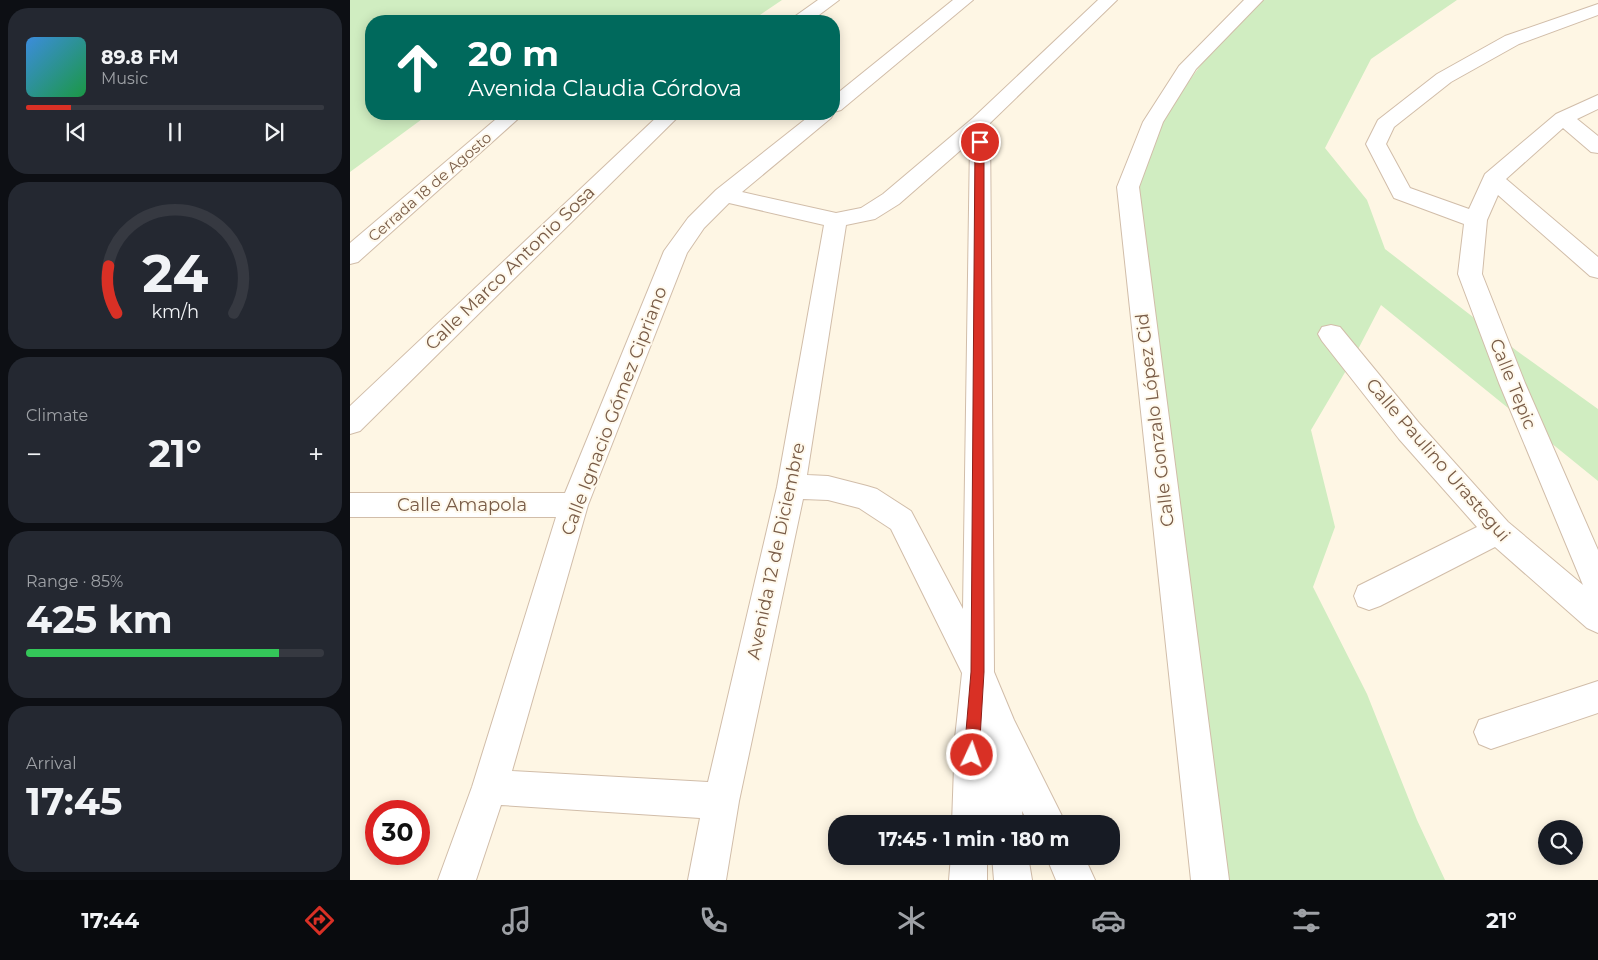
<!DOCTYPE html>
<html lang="en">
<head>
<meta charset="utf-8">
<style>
  body { margin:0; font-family:Montserrat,sans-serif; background:#242831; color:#f1f3f6; height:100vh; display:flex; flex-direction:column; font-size:19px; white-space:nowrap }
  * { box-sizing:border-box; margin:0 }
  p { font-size:16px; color:#9ea1a6 }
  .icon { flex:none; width:28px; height:28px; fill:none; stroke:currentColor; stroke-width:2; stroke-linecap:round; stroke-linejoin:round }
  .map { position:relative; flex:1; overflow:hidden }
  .side { display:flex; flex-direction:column; gap:8px; padding:8px; background:#0d0f14; width:350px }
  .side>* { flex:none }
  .hud { position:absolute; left:15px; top:15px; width:475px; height:105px; border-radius:20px; box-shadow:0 2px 12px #0003; background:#00695c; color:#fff; overflow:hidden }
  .tools { position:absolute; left:1188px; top:820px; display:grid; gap:10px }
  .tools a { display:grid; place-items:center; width:45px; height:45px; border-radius:50%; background:#171b24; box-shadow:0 2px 12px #0003; font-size:25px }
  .speed { position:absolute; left:15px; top:800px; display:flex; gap:10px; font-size:25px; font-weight:700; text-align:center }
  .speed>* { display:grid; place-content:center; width:65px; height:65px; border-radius:50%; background:#171b24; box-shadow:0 2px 12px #0003; line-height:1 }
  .speed .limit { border:8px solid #d22; background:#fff; color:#111 }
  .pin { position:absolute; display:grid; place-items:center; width:42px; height:42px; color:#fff; margin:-21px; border:2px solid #fff; border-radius:50%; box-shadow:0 1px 5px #0007 }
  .me { position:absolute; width:55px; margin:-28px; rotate:3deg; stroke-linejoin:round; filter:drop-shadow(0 0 4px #0008) }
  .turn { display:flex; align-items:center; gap:18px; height:105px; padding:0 20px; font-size:22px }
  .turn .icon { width:65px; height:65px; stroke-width:2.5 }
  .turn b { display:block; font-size:35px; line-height:42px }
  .big { font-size:38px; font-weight:700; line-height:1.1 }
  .side .widget { flex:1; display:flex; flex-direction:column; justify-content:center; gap:8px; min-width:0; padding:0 18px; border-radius:20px; background:#242831 }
  .side .dial { align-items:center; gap:0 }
  .dial svg { height:130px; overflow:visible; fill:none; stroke:#363941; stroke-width:7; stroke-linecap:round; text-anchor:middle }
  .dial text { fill:#f1f3f6; stroke:none }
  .song { display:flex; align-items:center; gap:15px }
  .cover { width:60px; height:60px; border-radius:8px; background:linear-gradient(135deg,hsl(210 70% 55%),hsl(140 70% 35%)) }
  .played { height:5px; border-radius:2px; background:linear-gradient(90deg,#d93025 15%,#363941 15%) }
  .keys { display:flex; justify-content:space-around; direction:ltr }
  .heat { display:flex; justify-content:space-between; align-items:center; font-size:28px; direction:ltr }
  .charge { height:8px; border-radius:4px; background:linear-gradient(90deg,#34c759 85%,#363941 0) }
  .trip { position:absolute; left:478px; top:815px; width:292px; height:50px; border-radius:20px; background:#171b24; box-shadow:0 2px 12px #0003; font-weight:700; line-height:50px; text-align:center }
  .dock { display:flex; height:80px; justify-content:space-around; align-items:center; background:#090b0e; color:#9ea1a6 }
  .dock .icon { width:35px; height:35px }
  .dock .current { color:#d93025 }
  .dock b { font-size:22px; color:#f1f3f6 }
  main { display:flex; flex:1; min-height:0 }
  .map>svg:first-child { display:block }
</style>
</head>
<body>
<main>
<section class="side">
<div class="widget">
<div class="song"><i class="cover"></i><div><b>89.8 FM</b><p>Music</p></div></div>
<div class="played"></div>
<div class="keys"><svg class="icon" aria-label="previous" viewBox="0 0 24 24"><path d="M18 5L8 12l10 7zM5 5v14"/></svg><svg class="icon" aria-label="pause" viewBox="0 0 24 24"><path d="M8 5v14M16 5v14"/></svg><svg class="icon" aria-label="next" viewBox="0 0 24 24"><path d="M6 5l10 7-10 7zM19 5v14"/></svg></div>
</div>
<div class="widget dial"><svg viewBox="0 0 100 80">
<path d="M14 69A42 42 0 1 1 86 69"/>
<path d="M14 69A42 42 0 0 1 9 40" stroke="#d93025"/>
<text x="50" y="56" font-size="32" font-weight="700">24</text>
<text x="50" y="72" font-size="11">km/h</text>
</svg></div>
<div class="widget"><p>Climate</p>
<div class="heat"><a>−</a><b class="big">21°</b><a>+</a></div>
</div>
<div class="widget"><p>Range · 85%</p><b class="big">425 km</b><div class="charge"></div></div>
<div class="widget"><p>Arrival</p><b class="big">17:45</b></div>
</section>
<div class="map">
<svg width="1248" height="880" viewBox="0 0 1248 880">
  <rect width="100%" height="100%" fill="#fef6e4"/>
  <path fill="#d0edc1" d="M0,0H432L401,21H21V114H79L0,172Z
    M902,0H1107L1021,59L975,148L1017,200L1035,249L1167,351L1248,409V481L1031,305L1004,357L961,430L985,527L963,587L1017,694L1067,820L1095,880H867L795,297L789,180L818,110L896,3Z"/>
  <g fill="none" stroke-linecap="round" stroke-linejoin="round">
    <defs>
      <path id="minor" d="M468,0H489L461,21H441L444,17Z
        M603,0H623L491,110L484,112V96Z
        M748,0H767L640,123L644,672L664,720L716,824H679L672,811L673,824H602L605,738L612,673L541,529L509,508L478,500L453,499L389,801L376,880H338L350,818L151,805L126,880H88L122,787L206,517H0V493H215L314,251L338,218L366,190L462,114L484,113L481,118L392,192L486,213L511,208L533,194L623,118ZM620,142L613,609L561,511L527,489L517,486L478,476L457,475L496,225L525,219L549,204ZM379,203L474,225L427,487L358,782L162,771L238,505L337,253L354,228Z
        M894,0H913L846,69L813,122L789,187L879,880H841L767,187L793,122L829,66Z
        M1248,4V15L1169,44L1101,82L1044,127L1036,144L1060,188L1119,209L1135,174L1206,114L1248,95V109L1227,119L1248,136V153L1241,152L1213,128L1156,179L1248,257V278L1240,276L1148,195L1137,220L1132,274L1175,383L1248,550V633L1237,628L1145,547L1030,606L1019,610L1008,606L1004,596L1008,586L1127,527L1049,439L972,341L968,334L972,327L981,325L990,327L1069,423L1158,522L1233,585L1149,383L1108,274L1114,224L1044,198L1016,144L1028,120L1087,74L1155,36Z
        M152,114H166L169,118L8,262L0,264V243Z
        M310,114H331L10,431L0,434V406Z
        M1248,681V713L1141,749L1129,744L1124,732L1129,720Z
        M601,856H637V880H599Z
        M642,856H678L682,880H644Z
        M696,856H734L745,880H706Z"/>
    </defs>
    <use href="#minor" stroke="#d1bda9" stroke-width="2"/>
    <use href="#minor" fill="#fff" fill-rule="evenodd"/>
  </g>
  <path fill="#d93025" stroke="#8d1f18" d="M630,139L634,142V672L629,755L627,760L622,763L617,760L614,755L621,672L625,142Z"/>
  <g text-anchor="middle" stroke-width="4" stroke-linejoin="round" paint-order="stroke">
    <g font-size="15" fill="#795c47" stroke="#fff9ec">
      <text transform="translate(80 187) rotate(-41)" y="5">Cerrada 18 de Agosto</text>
    </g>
    <g font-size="18" fill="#795c47" stroke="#fff9ec">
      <text transform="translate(160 268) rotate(-44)" y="6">Calle Marco Antonio Sosa</text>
      <text transform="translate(1163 384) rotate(68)" y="6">Calle Tepic</text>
      <text transform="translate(264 411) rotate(-69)" y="6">Calle Ignacio Gómez Cipriano</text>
      <text transform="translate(805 420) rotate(-97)" y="6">Calle Gonzalo López Cid</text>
      <text transform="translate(1088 460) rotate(49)" y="6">Calle Paulino Urastegui</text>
      <text x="112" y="511">Calle Amapola</text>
      <text transform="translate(426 551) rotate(-78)" y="6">Avenida 12 de Diciembre</text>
    </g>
  </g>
</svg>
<div class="tools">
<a><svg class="icon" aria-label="search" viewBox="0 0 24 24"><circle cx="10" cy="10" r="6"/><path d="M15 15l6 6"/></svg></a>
</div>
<div class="speed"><div class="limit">30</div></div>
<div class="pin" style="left:630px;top:142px;background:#d93025"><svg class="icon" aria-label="arrive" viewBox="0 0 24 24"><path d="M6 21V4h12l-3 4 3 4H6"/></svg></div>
<svg class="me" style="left:622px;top:755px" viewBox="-20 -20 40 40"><circle r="17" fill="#d93025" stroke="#fff" stroke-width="3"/><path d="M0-11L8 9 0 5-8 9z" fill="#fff"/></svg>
<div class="trip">17:45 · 1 min · 180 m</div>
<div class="hud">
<div class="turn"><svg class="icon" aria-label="ahead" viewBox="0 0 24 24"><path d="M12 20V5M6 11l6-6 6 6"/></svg><div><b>20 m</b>Avenida Claudia Córdova</div></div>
</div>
</div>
</main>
<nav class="dock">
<b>17:44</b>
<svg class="icon current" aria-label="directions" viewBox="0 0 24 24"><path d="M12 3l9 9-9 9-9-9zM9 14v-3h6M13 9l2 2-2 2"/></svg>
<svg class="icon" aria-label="music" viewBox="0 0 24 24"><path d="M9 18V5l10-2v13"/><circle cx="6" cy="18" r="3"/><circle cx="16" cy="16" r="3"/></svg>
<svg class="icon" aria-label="phone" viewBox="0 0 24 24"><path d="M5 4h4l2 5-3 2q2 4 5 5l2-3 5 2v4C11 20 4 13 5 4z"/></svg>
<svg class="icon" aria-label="climate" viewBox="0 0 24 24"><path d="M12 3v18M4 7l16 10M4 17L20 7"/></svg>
<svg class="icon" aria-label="car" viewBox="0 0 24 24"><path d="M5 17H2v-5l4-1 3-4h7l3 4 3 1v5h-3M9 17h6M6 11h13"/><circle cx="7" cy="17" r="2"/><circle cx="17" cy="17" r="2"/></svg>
<svg class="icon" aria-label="filters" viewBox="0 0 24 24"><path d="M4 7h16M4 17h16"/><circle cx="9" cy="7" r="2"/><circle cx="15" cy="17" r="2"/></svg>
<b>21°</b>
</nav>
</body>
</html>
